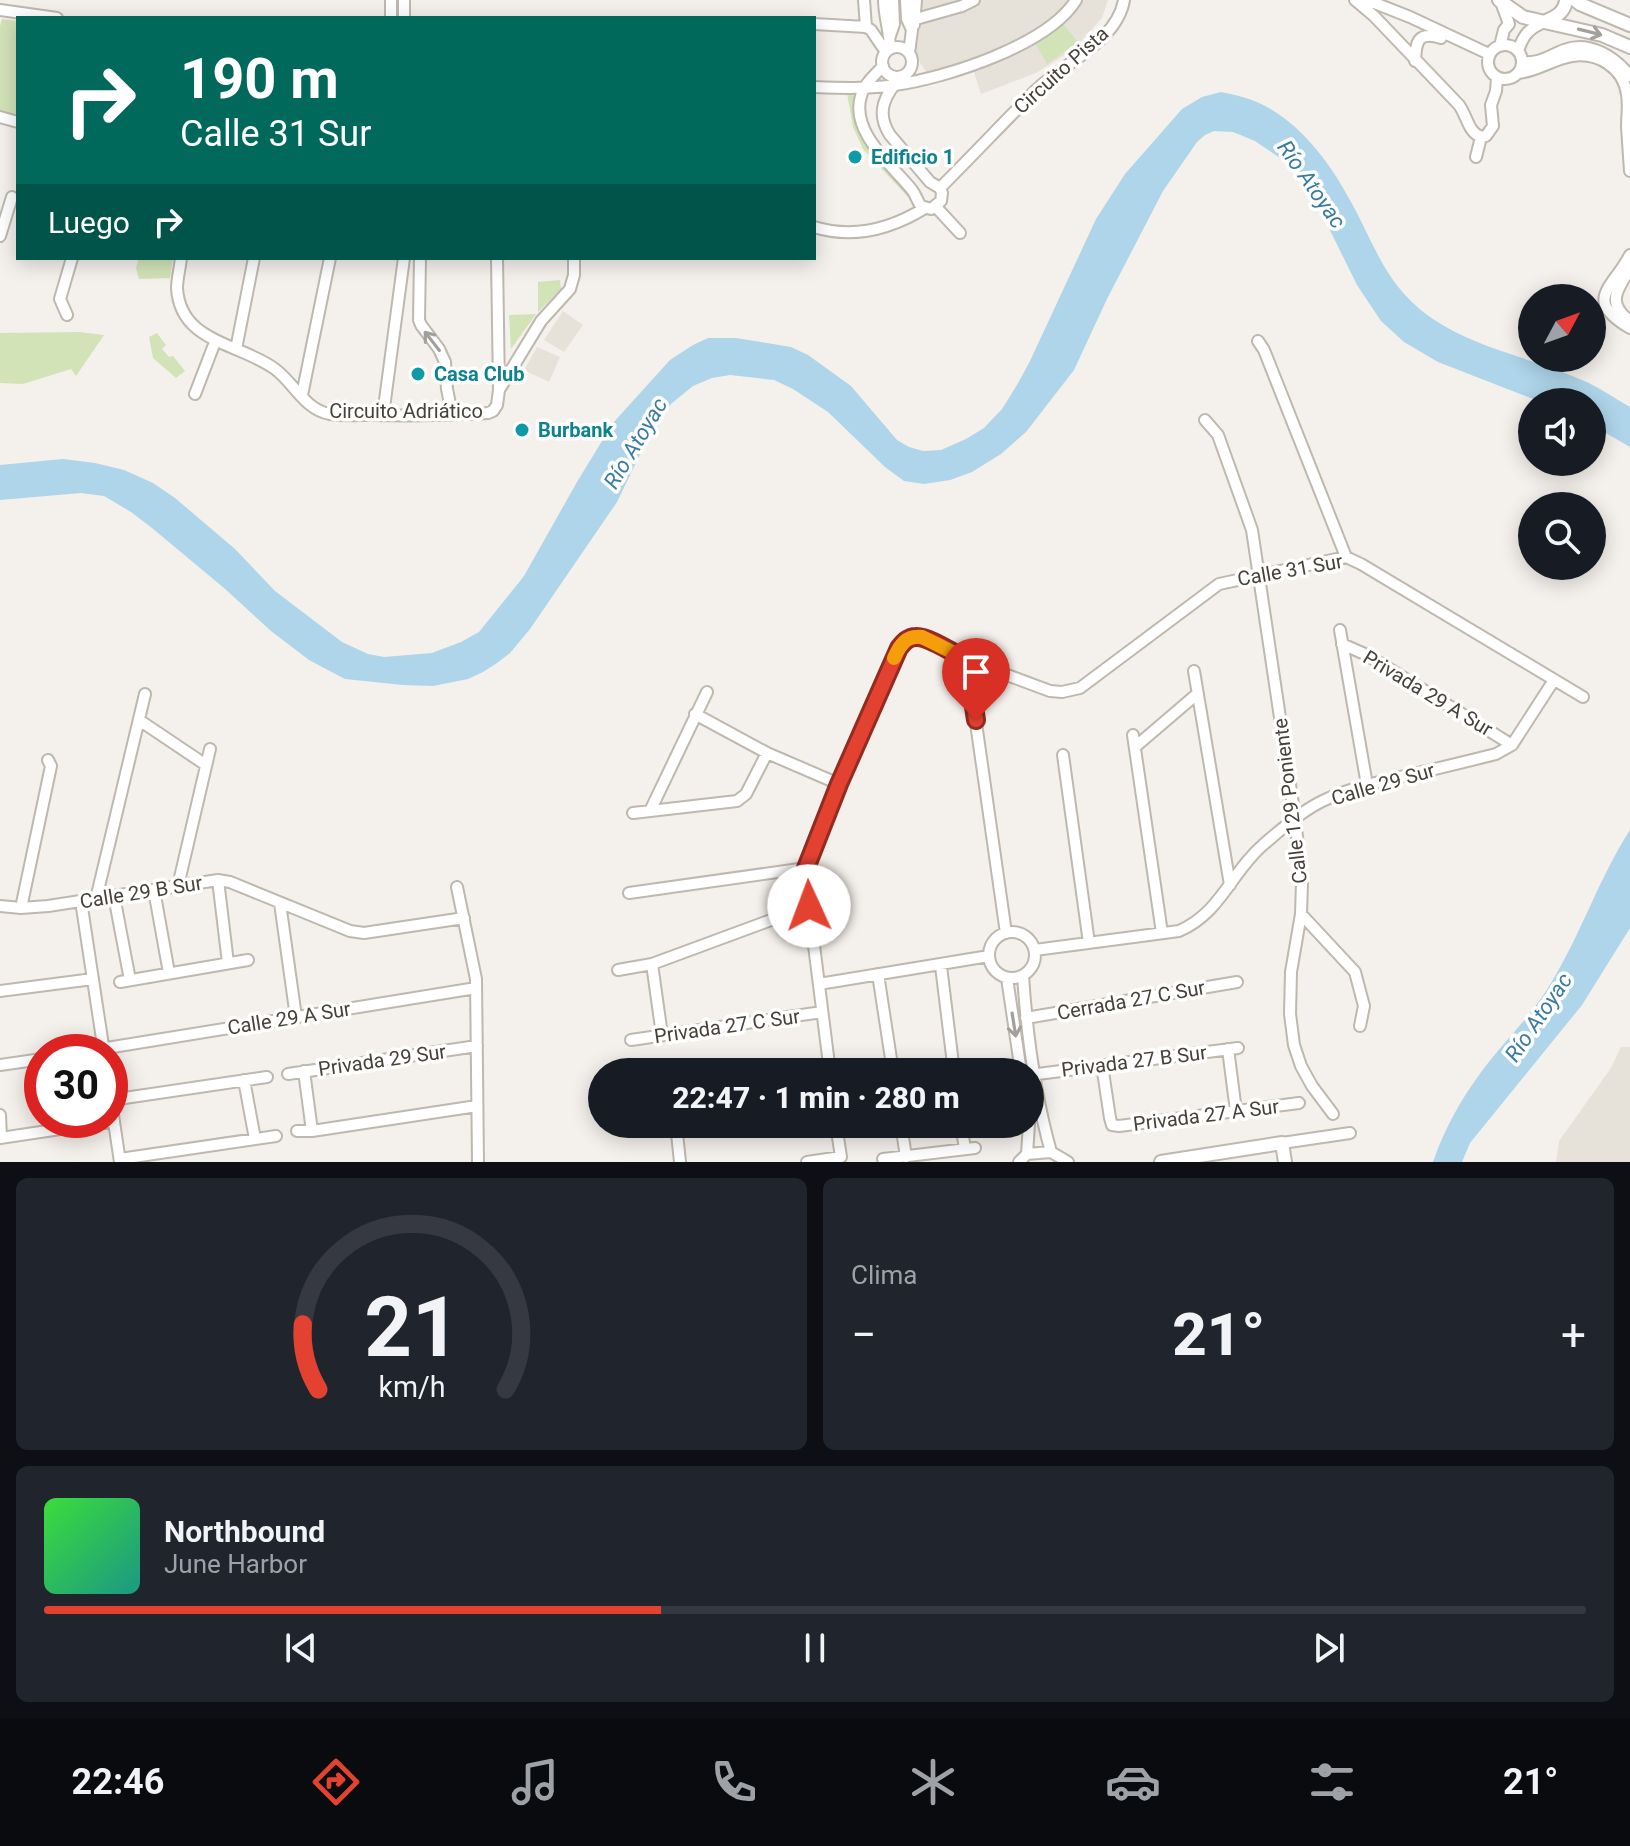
<!DOCTYPE html>
<html lang="es">
<head>
<meta charset="utf-8">
<style>
  body { margin:0; font-family:Roboto,sans-serif; background:#20242c; color:#f1f3f6; height:100vh; display:flex; flex-direction:column; font-size:30px; white-space:nowrap }
  * { box-sizing:border-box; margin:0 }
  p { font-size:26px; color:#9ea1a6 }
  .icon { flex:none; width:44px; height:44px; fill:none; stroke:currentColor; stroke-width:2; stroke-linecap:round; stroke-linejoin:round }
  .map { position:relative; height:1162px; overflow:hidden }
  .details { display:flex; flex-direction:column; gap:16px; padding:16px; background:#0d0f14; flex:1 }
  .details>* { flex:none }
  .top-card { position:absolute; left:16px; top:16px; width:800px; height:244px; border-radius:0px; box-shadow:0 4px 20px #0003; background:#00695c; color:#fff; overflow:hidden }
  .needle { width:52px; rotate:49deg }
  .controls { position:absolute; left:1518px; top:284px; display:grid; gap:16px }
  .controls a { display:grid; place-items:center; width:88px; height:88px; border-radius:50%; background:#171b24; box-shadow:0 4px 20px #0003; font-size:40px }
  .speed { position:absolute; left:24px; top:1034px; display:flex; gap:16px; font-size:40px; font-weight:700; text-align:center }
  .speed>* { display:grid; place-content:center; width:104px; height:104px; border-radius:50%; background:#171b24; box-shadow:0 4px 20px #0003; line-height:1 }
  .speed .limit { border:12px solid #d22; background:#fff; color:#111 }
  .pin { position:absolute; display:grid; place-items:center; width:68px; height:68px; color:#fff; margin:-82px -34px; border-radius:50% 50% 50% 0; rotate:-45deg; box-shadow:0 0 8px #0007 }
  .pin .icon { rotate:45deg }
  .me { position:absolute; width:88px; margin:-44px; rotate:358deg; stroke-linejoin:round; filter:drop-shadow(0 0 6px #0008) }
  .turn { display:flex; align-items:center; gap:28px; height:168px; padding:0 32px; font-size:36px }
  .turn .icon { width:104px; height:104px; stroke-width:2.5 }
  .turn b { display:block; font-size:56px; line-height:68px }
  .then { display:flex; align-items:center; height:76px; padding:0 32px; background:#0003; gap:16px; font-size:30px }
  .big { font-size:60px; font-weight:800; line-height:1.1 }
  .details .widget { flex:1; display:flex; flex-direction:column; justify-content:center; gap:12px; min-width:0; padding:0 28px; border-radius:12px; background:#20242c }
  .details .dial { align-items:center; gap:0 }
  .dial svg { height:208px; overflow:visible; fill:none; stroke:#363941; stroke-width:7; stroke-linecap:round; text-anchor:middle }
  .dial text { fill:#f1f3f6; stroke:none }
  .song { display:flex; align-items:center; gap:24px }
  .cover { width:96px; height:96px; border-radius:12px; background:linear-gradient(135deg,hsl(120 70% 55%),hsl(170 70% 35%)) }
  .played { height:8px; border-radius:4px; background:linear-gradient(90deg,#e44231 40%,#363941 40%) }
  .keys { display:flex; justify-content:space-around; direction:ltr }
  .heat { display:flex; justify-content:space-between; align-items:center; font-size:44px; direction:ltr }
  .details .tiles { flex:1; display:grid; gap:16px; grid-template-columns:1fr 1fr }
  .widget:last-child { grid-column:span 2 }
  .trip { position:absolute; left:588px; top:1058px; width:456px; height:80px; border-radius:40px; background:#171b24; box-shadow:0 4px 20px #0003; font-weight:800; line-height:80px; text-align:center }
  .tab-bar { display:flex; height:128px; justify-content:space-around; align-items:center; background:#090b0e; color:#9ea1a6 }
  .tab-bar .icon { width:56px; height:56px }
  .tab-bar .current { color:#e44231 }
  .tab-bar b { font-size:36px; color:#f1f3f6 }
  .map>svg:first-child { display:block }
</style>
</head>
<body>
<div class="map">
<svg width="1630" height="1162" viewBox="0 0 1630 1162">
  <rect width="100%" height="100%" fill="#f4f0eb"/>
  <path fill="#e7e2d9" d="M914,0H1108L1102,18L1074,49L1036,73L981,94L971,63L942,72L927,73L915,55Z
    M563,311L583,325L564,352L544,340Z
    M537,347L560,357L549,382L524,370Z
    M1621,1047H1630V1162H1556L1559,1141L1611,1068Z"/>
  <path fill="#d2e3b8" d="M2,19L18,21V115L0,110V26Z
    M1063,24L1078,42L1047,64L1035,43Z
    M847,93L855,96L862,128L912,193L908,197L863,149L853,127Z
    M139,258H173L170,278L139,279L136,268Z
    M560,280L561,289L538,312V282Z
    M536,314L511,349L509,315Z
    M79,332L104,335L76,376L71,369L23,384L0,383V333Z
    M157,333L166,345L162,349L169,357L173,356L185,371L176,378L153,358L149,337Z"/>
  <path fill="#aed5ea" d="M1221,92C1237,95 1253,99 1267,107C1304,127 1332,166 1351,202C1369,234 1381,270 1407,297C1452,345 1524,354 1582,380C1599,387 1614,398 1630,407V447L1592,425V402H1541L1438,362L1404,342L1381,321L1357,285L1318,206L1297,172L1280,158L1255,141L1233,132L1214,131L1205,135L1197,142L1163,191L1107,299L1074,370L1026,432L1001,454L972,472L950,480L924,484L904,481L885,467L828,412L793,389L774,380L730,375L712,378L693,386L672,403L653,428L617,502L530,629L510,653L497,663L483,672L468,679L433,686L403,685L345,679L309,660L271,631L224,588L152,528L131,512L104,496L81,493L0,500V465L63,459L95,463L124,470L153,483L175,498L235,549L275,591L342,642L368,654L384,657L432,653L461,642L479,632L524,576L577,482L613,423L670,360L693,345L708,338H736L773,344L791,347L808,355L851,386L897,440L909,447L923,451L941,450L966,439L984,428L1002,409L1017,385L1030,361L1096,219L1125,174L1182,109L1202,97Z
    M1630,830V928L1582,1005L1470,1143L1462,1162H1433C1443,1132 1460,1101 1479,1075C1502,1043 1531,1017 1551,983C1581,934 1599,878 1630,830Z"/>
  <g fill="none" stroke-linecap="round" stroke-linejoin="round">
    <defs>
      <path id="minor" d="M391,0V18
        M864,0L866,27
        M884,0C884,17 890,32 890,49
        M906,0L907,19L912,30L909,53
        M1355,0L1374,16L1459,105C1467,116 1468,132 1481,137L1486,136L1493,126L1491,105L1496,91L1497,78
        M1367,0L1410,17L1489,54
        M0,10L57,18
        M404,18V0
        M916,19L962,6L974,0
        M814,24L866,27L871,30L886,52
        M914,25L916,0
        M890,36L894,24L893,0
        M1488 62a17 17 0 1 1 34 0a17 17 0 1 1-34 0Z
        M1500,46L1504,30L1509,24L1501,2
        M882 62a15 15 0 1 1 30 0a15 15 0 1 1-30 0Z
        M1518,51C1524,33 1529,29 1546,21
        M1415,61C1416,41 1418,31 1441,38
        M1522,62C1539,64 1549,56 1564,50C1589,40 1615,57 1630,76
        M883,66C875,75 864,84 861,96C850,132 892,165 912,190C916,195 917,201 921,206L931,209L941,201L942,193L940,188L930,182L890,135C875,112 885,94 902,76
        M1518,73C1538,71 1553,59 1572,56C1598,52 1624,68 1627,95C1629,105 1627,116 1627,127C1628,141 1629,156 1630,171
        M814,87C841,88 868,89 895,85C946,78 1048,45 1076,0
        M0,117L18,122
        M1476,157L1481,137
        M940,188C972,156 1003,123 1035,91C1062,64 1117,42 1124,0
        M936,207L960,233
        M814,227C853,239 891,229 925,208
        M0,236L12,197
        M1630,255C1613,288 1582,300 1630,328
        M181,258C180,268 177,279 177,288C180,343 240,343 275,369C294,383 305,410 330,414C344,416 359,415 372,415C411,416 450,415 488,413L493,411L497,405L499,390L541,321L570,289L574,275V258
        M420,258L419,320L421,325L439,349L445,362L447,389L452,414
        M497,258L499,390
        M1630,269C1617,290 1606,303 1630,321
        M67,315L60,299L72,258
        M1258,341L1264,350L1346,557
        M236,349L254,258
        M195,394L215,342
        M302,395L330,258
        M383,415L404,258
        M1205,420L1218,435L1252,530L1295,818L1302,883L1301,914L1291,972L1290,1014L1294,1045L1301,1066L1312,1086L1333,1114
        M1340,630L1367,785
        M1342,644L1367,655L1512,745
        M967,660L1006,933
        M1194,671L1230,885
        M695,714L767,753L839,784
        M139,720L206,765
        M1133,735L1162,933
        M1135,747L1197,694
        M1063,755L1089,943
        M651,809L707,692
        M633,813L737,801L746,794L767,753
        M218,880L228,963
        M178,886L210,749
        M457,887L476,979L478,1162
        M154,890L169,973
        M629,893L806,868
        M114,896L130,980
        M96,899L145,694
        M81,901L104,1052
        M280,903L296,1017
        M0,906L21,908L48,906L218,880L230,882L350,931L364,933L464,918
        M21,908L51,766L48,760
        M1301,914L1355,972L1364,1006L1360,1026
        M989 955a23 23 0 1 1 46 0a23 23 0 1 1-46 0Z
        M1035,950L1179,931C1221,913 1231,872 1264,844C1284,827 1305,808 1329,798C1351,788 1376,783 1400,777C1432,770 1464,762 1496,754L1512,745L1554,680
        M652,964L662,1035
        M941,966L954,1072
        M618,970L652,964L809,906
        M878,974L893,1072
        M1023,976C1027,1035 1035,1095 1051,1152
        M1007,978L1021,1072
        M120,982L248,960
        M819,984L989,956
        M0,991L93,979
        M1026,1018L1237,982
        M631,1040L822,1012
        M1228,1049L1236,1111
        M82,1052L476,988
        M0,1065L42,1059
        M1102,1065L1110,1118L1112,1125L1119,1126L1299,1103
        M304,1071L312,1131
        M830,1072L809,906L806,868L839,784L899,648L909,638L922,637L967,660L1050,691L1062,692L1080,688L1219,584L1346,557L1361,564L1583,697
        M288,1074L477,1046
        M1030,1075L1238,1048
        M244,1080L255,1139
        M110,1095L120,1162
        M111,1100L267,1077
        M0,1115L1,1138
        M676,1124L680,1162
        M901,1124L906,1157
        M961,1124L965,1149
        M297,1131H312L477,1106
        M0,1138L114,1121
        M1282,1143L1350,1133
        M1027,1154L1029,1124
        M120,1159L276,1136
        M883,1159L975,1148
        M807,1162L841,1157L836,1124
        M1019,1162L1027,1154L1051,1152L1068,1162"/>
      <path id="tertiary" d="M1499,0L1523,17L1602,35L1630,47
        M1575,0L1580,4L1630,25
        M1546,21C1556,17 1565,12 1566,0
        M1161,1162L1282,1143L1285,1162"/>
    </defs>
    <use href="#minor" stroke="#beb8ae" stroke-width="14"/>
    <use href="#tertiary" stroke="#beb8ae" stroke-width="16"/>
    <use href="#minor" stroke="#fff" stroke-width="10"/>
    <use href="#tertiary" stroke="#fff" stroke-width="12"/>
  </g>
  <defs><path id="oneway-shaft" d="M-6 0H5M1.5-3L5.5 0L1.5 3" fill="none" stroke-width="1.6" stroke-linecap="round" stroke-linejoin="round" transform="scale(2)"/></defs>
  <g stroke="#a3a09c">
    <use href="#oneway-shaft" transform="translate(1590 32) rotate(14)"/>
    <use href="#oneway-shaft" transform="translate(432 341) rotate(-128)"/>
    <use href="#oneway-shaft" transform="translate(1014 1025) rotate(81)"/>
  </g>
  <g fill="none" stroke-linecap="round" stroke-linejoin="round">
    <defs>
      <path id="route" d="M809,906L806,868L839,784L899,648C904,642 908,637 916,637C928,636 955,654 967,660L976,720"/>
    </defs>
    <use href="#route" stroke="#942b20" stroke-width="20"/>
    <use href="#route" stroke="#e44231" stroke-width="14"/>
    <path stroke="#f59e0b" stroke-width="14" d="M894,658C900,645 906,635 922,637L962,657"/>
  </g>
  <g fill="#0f9aa8" stroke="#fff" stroke-width="3">
    <circle cx="855" cy="157" r="8"/>
    <circle cx="418" cy="374" r="8"/>
    <circle cx="522" cy="430" r="8"/>
  </g>
  <g text-anchor="middle" stroke-width="7" stroke-linejoin="round" paint-order="stroke">
    <g font-size="20" fill="#474139" stroke="#fff">
      <text transform="translate(1061 70) rotate(-42)" y="7">Circuito Pista</text>
      <text x="406" y="418">Circuito Adriático</text>
      <text transform="translate(1290 570) rotate(-10)" y="7">Calle 31 Sur</text>
      <text transform="translate(1428 693) rotate(31)" y="7">Privada 29 A Sur</text>
      <text transform="translate(1383 784) rotate(-16)" y="7">Calle 29 Sur</text>
      <text transform="translate(1290 801) rotate(-97)" y="7">Calle 129 Poniente</text>
      <text transform="translate(141 892) rotate(-9)" y="7">Calle 29 B Sur</text>
      <text transform="translate(1131 1000) rotate(-10)" y="7">Cerrada 27 C Sur</text>
      <text transform="translate(289 1018) rotate(-9)" y="7">Calle 29 A Sur</text>
      <text transform="translate(727 1026) rotate(-8)" y="7">Privada 27 C Sur</text>
      <text transform="translate(382 1060) rotate(-8)" y="7">Privada 29 Sur</text>
      <text transform="translate(1134 1061) rotate(-7)" y="7">Privada 27 B Sur</text>
      <text transform="translate(1206 1115) rotate(-7)" y="7">Privada 27 A Sur</text>
    </g>
    <g font-size="20" font-weight="bold" fill="#0d838f" stroke="#fff" text-anchor="start">
      <text x="871" y="164">Edificio 1</text>
      <text x="434" y="381">Casa Club</text>
      <text x="538" y="437">Burbank</text>
    </g>
    <g font-size="22" font-style="italic" fill="#3a7ba1" stroke="#fff">
      <text transform="translate(1312 184) rotate(55)" y="8">Río Atoyac</text>
      <text transform="translate(635 443) rotate(-59)" y="8">Río Atoyac</text>
      <text transform="translate(1538 1017) rotate(-56)" y="8">Río Atoyac</text>
    </g>
  </g>
</svg>
<div class="controls">
<a><svg class="needle" viewBox="-14 -14 28 28"><path d="M0-13l5 13h-10z" fill="#e53935"/><path d="M0 13l5-13h-10z" fill="#9ea1a6"/></svg></a>
<a><svg class="icon" aria-label="sound" viewBox="0 0 24 24"><path d="M4 9h4l5-4v14l-5-4H4zM17 9q2 3 0 6"/></svg></a>
<a><svg class="icon" aria-label="search" viewBox="0 0 24 24"><circle cx="10" cy="10" r="6"/><path d="M15 15l6 6"/></svg></a>
</div>
<div class="speed"><div class="limit">30</div></div>
<div class="pin" style="left:976px;top:720px;background:#d93025"><svg class="icon" aria-label="arrive" viewBox="0 0 24 24"><path d="M6 21V4h12l-3 4 3 4H6"/></svg></div>
<svg class="me" style="left:809px;top:906px" viewBox="-20 -20 40 40"><circle r="19" fill="#fff"/><path d="M0-13L10 11 0 6-10 11z" fill="#e44231"/></svg>
<div class="trip">22:47 · 1 min · 280 m</div>
<div class="top-card">
<div class="turn"><svg class="icon" aria-label="right" viewBox="0 0 24 24"><path d="M7 20v-9h11M14 6l5 5-5 5"/></svg><div><b>190 m</b>Calle 31 Sur</div></div>
<div class="then">Luego<svg class="icon" aria-label="right" viewBox="0 0 24 24"><path d="M7 20v-9h11M14 6l5 5-5 5"/></svg></div>
</div>
</div>
<section class="details">
<div class="tiles">
<div class="widget dial"><svg viewBox="0 0 100 80">
<path d="M14 69A42 42 0 1 1 86 69"/>
<path d="M14 69A42 42 0 0 1 8 44" stroke="#e44231"/>
<text x="50" y="56" font-size="32" font-weight="700">21</text>
<text x="50" y="72" font-size="11">km/h</text>
</svg></div>
<div class="widget"><p>Clima</p>
<div class="heat"><a>−</a><b class="big">21°</b><a>+</a></div>
</div>
<div class="widget">
<div class="song"><i class="cover"></i><div><b>Northbound</b><p>June Harbor</p></div></div>
<div class="played"></div>
<div class="keys"><svg class="icon" aria-label="previous" viewBox="0 0 24 24"><path d="M18 5L8 12l10 7zM5 5v14"/></svg><svg class="icon" aria-label="pause" viewBox="0 0 24 24"><path d="M8 5v14M16 5v14"/></svg><svg class="icon" aria-label="next" viewBox="0 0 24 24"><path d="M6 5l10 7-10 7zM19 5v14"/></svg></div>
</div>
</div>
</section>
<nav class="tab-bar">
<b>22:46</b>
<svg class="icon current" aria-label="directions" viewBox="0 0 24 24"><path d="M12 3l9 9-9 9-9-9zM9 14v-3h6M13 9l2 2-2 2"/></svg>
<svg class="icon" aria-label="music" viewBox="0 0 24 24"><path d="M9 18V5l10-2v13"/><circle cx="6" cy="18" r="3"/><circle cx="16" cy="16" r="3"/></svg>
<svg class="icon" aria-label="phone" viewBox="0 0 24 24"><path d="M5 4h4l2 5-3 2q2 4 5 5l2-3 5 2v4C11 20 4 13 5 4z"/></svg>
<svg class="icon" aria-label="climate" viewBox="0 0 24 24"><path d="M12 3v18M4 7l16 10M4 17L20 7"/></svg>
<svg class="icon" aria-label="car" viewBox="0 0 24 24"><path d="M5 17H2v-5l4-1 3-4h7l3 4 3 1v5h-3M9 17h6M6 11h13"/><circle cx="7" cy="17" r="2"/><circle cx="17" cy="17" r="2"/></svg>
<svg class="icon" aria-label="filters" viewBox="0 0 24 24"><path d="M4 7h16M4 17h16"/><circle cx="9" cy="7" r="2"/><circle cx="15" cy="17" r="2"/></svg>
<b>21°</b>
</nav>
</body>
</html>
